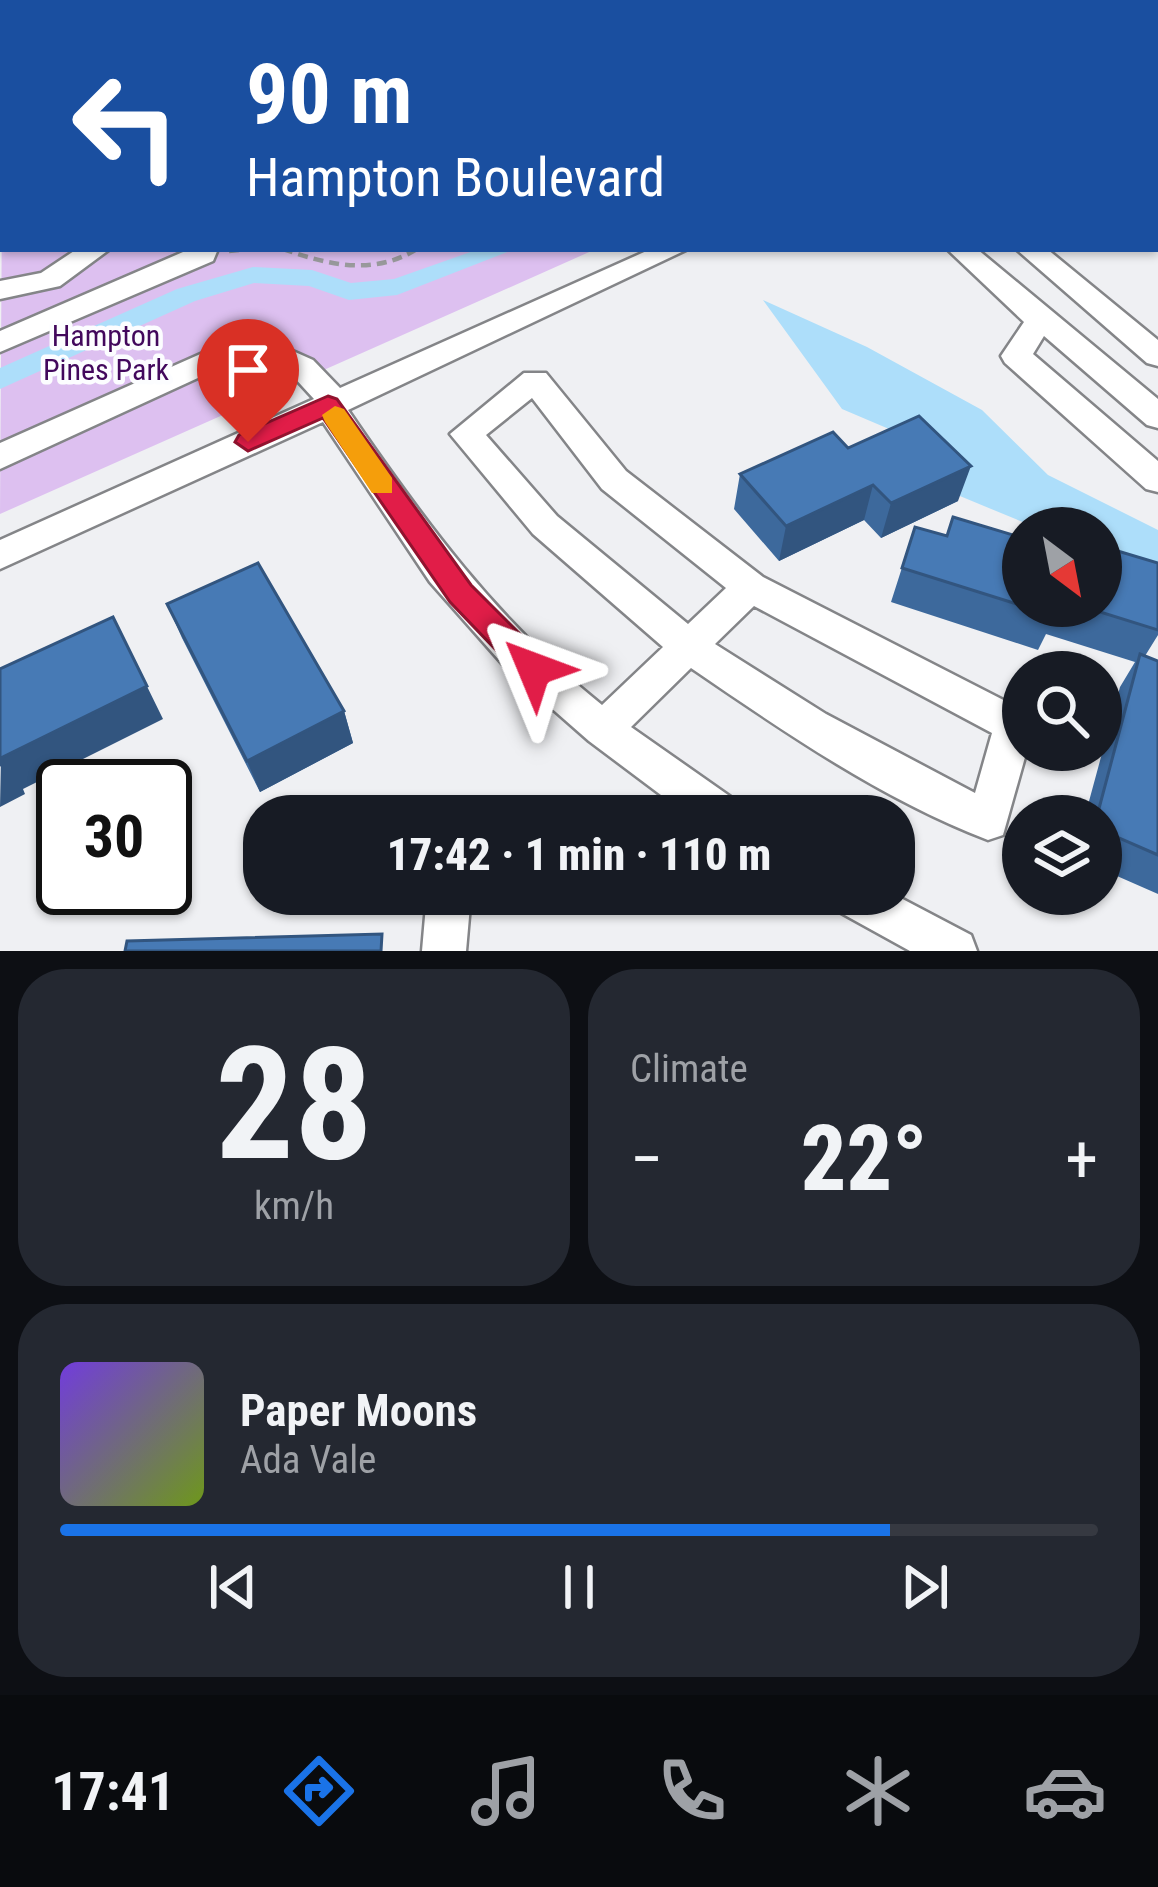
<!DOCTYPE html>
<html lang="en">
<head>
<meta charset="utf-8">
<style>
  body { margin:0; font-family:"Roboto Condensed",sans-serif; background:#242831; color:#f1f3f6; height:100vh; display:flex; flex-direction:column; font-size:45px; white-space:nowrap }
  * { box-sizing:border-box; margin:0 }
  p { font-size:39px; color:#9ea1a6 }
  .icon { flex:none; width:66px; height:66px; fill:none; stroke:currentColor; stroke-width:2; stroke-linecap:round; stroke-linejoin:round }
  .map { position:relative; height:951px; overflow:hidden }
  .side { display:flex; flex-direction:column; gap:18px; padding:18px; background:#0d0f14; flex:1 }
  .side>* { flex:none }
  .hud { position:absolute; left:0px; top:0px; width:1158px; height:252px; box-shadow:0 3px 9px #0004; background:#1a4fa0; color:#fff; overflow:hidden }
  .needle { width:78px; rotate:148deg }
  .fabs { position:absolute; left:1002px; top:507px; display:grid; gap:24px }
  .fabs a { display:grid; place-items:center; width:120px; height:120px; border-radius:50%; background:#171b24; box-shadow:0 3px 9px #0004; font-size:60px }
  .speed { position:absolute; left:36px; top:759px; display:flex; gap:24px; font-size:60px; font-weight:700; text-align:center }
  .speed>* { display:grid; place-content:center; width:156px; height:156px; border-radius:50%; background:#171b24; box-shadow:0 3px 9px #0004; line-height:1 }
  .speed .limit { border:6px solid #111; border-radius:18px; background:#fff; color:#111 }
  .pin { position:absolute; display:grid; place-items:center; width:102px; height:102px; color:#fff; margin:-123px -51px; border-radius:50% 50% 50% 0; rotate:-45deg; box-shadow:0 0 12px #0007 }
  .pin .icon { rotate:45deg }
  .me { position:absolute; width:132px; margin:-66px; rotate:314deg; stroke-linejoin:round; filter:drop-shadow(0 0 9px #0008) }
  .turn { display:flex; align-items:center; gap:42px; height:252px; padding:0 48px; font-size:54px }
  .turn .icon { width:156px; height:156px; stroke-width:2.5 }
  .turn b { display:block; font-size:84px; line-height:102px }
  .big { font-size:90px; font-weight:800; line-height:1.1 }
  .side .tile { flex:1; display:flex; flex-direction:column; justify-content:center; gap:18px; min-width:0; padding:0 42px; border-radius:48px; background:#242831 }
  .side .dial { align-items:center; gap:0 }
  .dial b { font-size:156px; line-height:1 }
  .song { display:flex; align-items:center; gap:36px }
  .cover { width:144px; height:144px; border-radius:18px; background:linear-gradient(135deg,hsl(260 70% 55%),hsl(80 70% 35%)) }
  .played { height:12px; border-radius:6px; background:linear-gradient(90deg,#1a73e8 80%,#363941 80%) }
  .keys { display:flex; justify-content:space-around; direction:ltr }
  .heat { display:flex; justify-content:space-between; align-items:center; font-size:66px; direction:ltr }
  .side .tiles { flex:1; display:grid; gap:18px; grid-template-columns:1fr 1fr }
  .tile:last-child { grid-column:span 2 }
  .trip { position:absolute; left:243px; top:795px; width:672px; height:120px; border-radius:48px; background:#171b24; box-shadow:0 3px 9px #0004; font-weight:800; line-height:120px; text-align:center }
  .tab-bar { display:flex; height:192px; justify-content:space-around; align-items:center; background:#090b0e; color:#9ea1a6 }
  .tab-bar .icon { width:84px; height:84px }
  .tab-bar .selected { color:#1a73e8 }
  .tab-bar b { font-size:54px; color:#f1f3f6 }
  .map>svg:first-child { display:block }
</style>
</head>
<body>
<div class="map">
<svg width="1158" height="951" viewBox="0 0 1158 951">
  <rect width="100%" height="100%" fill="#eff0f3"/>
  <path fill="#ddc0f0" d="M140,0H1158V66L1155,3H128Z
    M3,36V249H596L0,514Z"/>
  <path fill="#addefa" d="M763,300L867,347L982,410L1048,475L1158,530V636L1110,556L1101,552V528H1037L943,489L922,443L842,409Z"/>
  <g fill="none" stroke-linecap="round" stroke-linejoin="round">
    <path fill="#addefa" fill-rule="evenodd" d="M86,0H116L84,3Z
      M0,21H3V33H0Z
      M1158,33V45L1155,46V34Z
      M479,249H515L397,295L349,300L309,286L254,283L195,301L0,389V368L177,289L253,267L312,270L351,283L394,279Z"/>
    <defs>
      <path id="minor" d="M1158,85V99L1155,100V86Z
        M1158,147V163L1155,164V148Z
        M77,249H110L60,286L0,299V281L41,273Z
        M190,249H218L213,261L0,352V331Z
        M651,249H688L348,410C423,520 497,621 602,705L663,647L533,534L450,434L524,373H546L626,471L763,577L1023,710L1027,750L1003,835L988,840C883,800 783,731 691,668L631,727L738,802L744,816H689L589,741L507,669L430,582L323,422L0,569V540L314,399L291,374L250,354L0,469V443L250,332L313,360L340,388ZM532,398L602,489L726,588L688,624L557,516L486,435ZM754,606L992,733L975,793L826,714L715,644Z
        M947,249H977L1158,399V428L1147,425L1044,336L1033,354L1158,461V492L1146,489L1005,363L1001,356L1024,322Z
        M1016,249H1047L1158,340V366L1147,363Z
        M427,894H471L466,951H422Z
        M827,894H893L971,935L977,951H910L834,909Z"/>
    </defs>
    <use href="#minor" stroke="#848588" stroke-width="5"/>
    <path stroke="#999a9c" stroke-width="3" stroke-dasharray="9 4.5" stroke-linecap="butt" d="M344,0L352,3
      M715,0L719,3
      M883,0L887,3
      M202,3L212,0
      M781,3L785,0"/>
    <path stroke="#999a9c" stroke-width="4.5" stroke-dasharray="10 6" stroke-linecap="butt" d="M283,249C329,265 373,276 417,249
      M229,251L248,249"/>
    <use href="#minor" fill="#fff" fill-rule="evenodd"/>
  </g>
  <path fill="#3d699c" d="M848,448L958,501L881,538L864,520L779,561L734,509L740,474Z
    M915,527L1023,606H1101L1158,630V635L1145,656L1158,661V894L1101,869V816H1085L1120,687L1135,662L1046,634L1038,650L891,602Z
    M167,604L344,711L353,743L260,792L182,638Z"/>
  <path fill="#32557f" d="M971,466L958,501L881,538L891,503Z
    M873,485L864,520L779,561L786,526Z
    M113,617L163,719L23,789L25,794L0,807L1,758Z
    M344,711L353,743L260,792L247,761Z"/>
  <path fill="#477ab5" stroke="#32557f" stroke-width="3" d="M919,416L971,466L891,503L873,485L786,526L740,474L833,432L848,448Z
    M953,517L1023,538V606L902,568L915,527L947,536Z
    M1101,546L1158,563V630L1081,606H1101Z
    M258,563L344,711L247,761L167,604Z
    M1023,606H1057L1055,616Z
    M113,617L147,686L1,758L3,763L0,765V669Z
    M1140,654L1158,661V855L1101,830V816H1097Z
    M382,934L381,951H125L127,941Z"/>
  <path fill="#e11d48" stroke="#92132f" stroke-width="3" d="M328,396L337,399L471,585L545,659L550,669L545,678H523L450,602L323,418L248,451L235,442L239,435Z"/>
  <path fill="#f59e0b" d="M335,406L344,409L392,478V493H372L325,422L322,415Z"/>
  <g text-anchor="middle" stroke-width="9" stroke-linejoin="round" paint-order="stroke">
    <g font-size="30" fill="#42085c" stroke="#fcfdff">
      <text x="106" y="346">Hampton<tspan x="106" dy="34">Pines Park</tspan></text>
    </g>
  </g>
</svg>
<div class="fabs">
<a><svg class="needle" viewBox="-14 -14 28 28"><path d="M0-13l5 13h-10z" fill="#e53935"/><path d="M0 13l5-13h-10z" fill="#9ea1a6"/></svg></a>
<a><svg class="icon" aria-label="search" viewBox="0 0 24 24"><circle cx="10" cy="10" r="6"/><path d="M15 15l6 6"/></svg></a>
<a><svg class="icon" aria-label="layers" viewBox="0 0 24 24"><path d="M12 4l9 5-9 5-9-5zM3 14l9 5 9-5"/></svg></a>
</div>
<div class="speed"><div class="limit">30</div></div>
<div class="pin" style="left:248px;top:442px;background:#d93025"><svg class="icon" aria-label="arrive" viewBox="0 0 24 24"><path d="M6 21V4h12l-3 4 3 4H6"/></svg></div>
<svg class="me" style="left:534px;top:669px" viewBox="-20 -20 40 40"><path d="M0-17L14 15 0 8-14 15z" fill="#e11d48" stroke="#fff" stroke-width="4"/></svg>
<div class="trip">17:42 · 1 min · 110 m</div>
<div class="hud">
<div class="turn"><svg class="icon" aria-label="left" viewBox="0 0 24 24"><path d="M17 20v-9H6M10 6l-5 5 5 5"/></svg><div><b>90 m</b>Hampton Boulevard</div></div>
</div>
</div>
<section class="side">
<div class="tiles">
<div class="tile dial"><b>28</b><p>km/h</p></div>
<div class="tile"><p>Climate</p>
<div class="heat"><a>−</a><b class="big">22°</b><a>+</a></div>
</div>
<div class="tile">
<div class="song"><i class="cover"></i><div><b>Paper Moons</b><p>Ada Vale</p></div></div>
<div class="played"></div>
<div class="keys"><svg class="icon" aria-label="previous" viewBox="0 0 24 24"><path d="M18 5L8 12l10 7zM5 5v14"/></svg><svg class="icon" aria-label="pause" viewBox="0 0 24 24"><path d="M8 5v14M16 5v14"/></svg><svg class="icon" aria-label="next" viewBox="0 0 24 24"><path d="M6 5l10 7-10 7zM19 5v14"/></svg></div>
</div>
</div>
</section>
<nav class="tab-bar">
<b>17:41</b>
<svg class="icon selected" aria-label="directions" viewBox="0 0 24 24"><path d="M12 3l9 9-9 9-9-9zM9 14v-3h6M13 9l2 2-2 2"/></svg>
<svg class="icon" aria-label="music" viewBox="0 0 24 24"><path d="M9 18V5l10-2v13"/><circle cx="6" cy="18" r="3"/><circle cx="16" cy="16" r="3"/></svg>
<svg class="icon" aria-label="phone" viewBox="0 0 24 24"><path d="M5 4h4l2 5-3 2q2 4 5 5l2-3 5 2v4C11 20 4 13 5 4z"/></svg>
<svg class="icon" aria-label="climate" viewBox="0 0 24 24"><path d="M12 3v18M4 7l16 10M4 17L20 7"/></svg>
<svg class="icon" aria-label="car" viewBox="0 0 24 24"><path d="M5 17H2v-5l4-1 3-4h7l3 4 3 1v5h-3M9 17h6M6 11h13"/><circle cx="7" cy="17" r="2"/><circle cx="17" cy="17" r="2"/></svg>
</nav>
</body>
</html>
